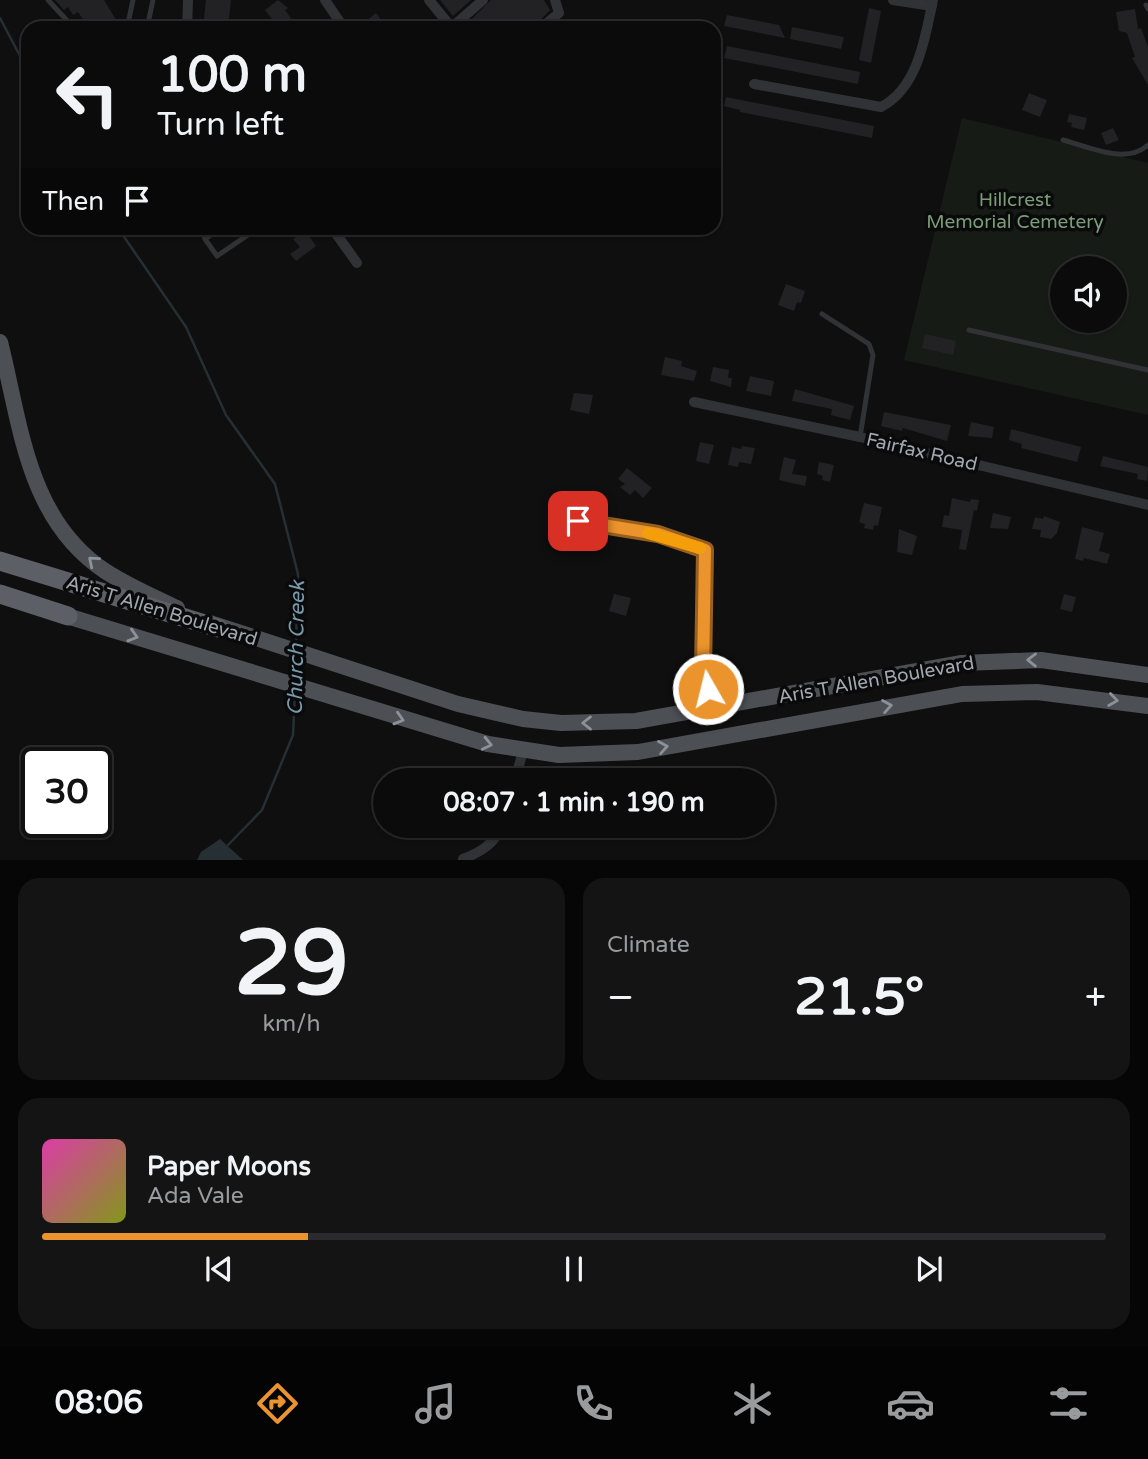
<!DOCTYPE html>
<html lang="en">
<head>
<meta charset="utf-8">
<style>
  body { margin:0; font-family:"Varela Round",sans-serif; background:#141415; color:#f1f3f6; height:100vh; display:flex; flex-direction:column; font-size:26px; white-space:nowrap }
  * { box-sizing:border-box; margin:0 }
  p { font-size:23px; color:#9a9b9d }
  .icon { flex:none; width:38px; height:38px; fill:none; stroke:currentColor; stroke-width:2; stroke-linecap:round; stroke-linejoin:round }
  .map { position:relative; height:860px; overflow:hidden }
  .details { display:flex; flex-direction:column; gap:18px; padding:18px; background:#060607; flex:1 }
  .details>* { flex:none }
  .banner { position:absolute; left:21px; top:21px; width:700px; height:214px; border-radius:21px; box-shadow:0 2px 5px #0004,0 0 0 2px #2b2b2d; background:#0b0b0c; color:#f1f3f6; overflow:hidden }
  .fabs { position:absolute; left:1050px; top:256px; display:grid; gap:14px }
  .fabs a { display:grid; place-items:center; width:77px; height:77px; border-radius:50%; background:#0b0b0c; box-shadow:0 2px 5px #0004,0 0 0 2px #2b2b2d; font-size:35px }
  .speed { position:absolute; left:21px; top:747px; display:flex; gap:14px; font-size:35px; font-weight:700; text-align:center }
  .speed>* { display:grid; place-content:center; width:91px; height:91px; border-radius:50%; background:#0b0b0c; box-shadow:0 2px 5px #0004,0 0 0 2px #2b2b2d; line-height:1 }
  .speed .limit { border:4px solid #111; border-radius:10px; background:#fff; color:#111 }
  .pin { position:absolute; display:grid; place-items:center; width:60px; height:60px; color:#fff; margin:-30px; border-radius:14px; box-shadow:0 4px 10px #0006 }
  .me { position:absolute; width:77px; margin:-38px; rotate:352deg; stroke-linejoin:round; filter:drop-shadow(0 0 5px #0008) }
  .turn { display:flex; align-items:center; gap:24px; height:147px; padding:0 21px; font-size:32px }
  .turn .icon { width:91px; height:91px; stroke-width:2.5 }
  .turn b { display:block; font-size:49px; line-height:60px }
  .then { display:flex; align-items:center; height:66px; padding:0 21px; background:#0003; gap:14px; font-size:26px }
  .big { font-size:52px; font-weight:700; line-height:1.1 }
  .details .card { flex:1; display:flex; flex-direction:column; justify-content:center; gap:10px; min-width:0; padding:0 24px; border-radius:21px; background:#141415 }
  .details .dial { align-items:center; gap:0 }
  .dial b { font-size:91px; line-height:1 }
  .song { display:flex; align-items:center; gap:21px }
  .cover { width:84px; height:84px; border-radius:10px; background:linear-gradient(135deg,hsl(320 70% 55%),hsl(70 70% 35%)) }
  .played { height:7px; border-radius:4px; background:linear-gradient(90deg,#eb932c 25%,#2b2b2d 25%) }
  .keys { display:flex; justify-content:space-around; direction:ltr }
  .heat { display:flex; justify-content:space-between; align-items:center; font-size:38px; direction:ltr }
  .details .tiles { flex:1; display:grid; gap:18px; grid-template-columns:1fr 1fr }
  .card:last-child { grid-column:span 2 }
  .trip { position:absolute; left:373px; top:768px; width:402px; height:70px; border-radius:35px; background:#0b0b0c; box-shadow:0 2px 5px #0004,0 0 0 2px #2b2b2d; font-weight:700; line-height:70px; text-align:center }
  .tabs { display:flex; height:112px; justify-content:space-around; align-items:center; background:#040405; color:#9a9b9d }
  .tabs .icon { width:49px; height:49px }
  .tabs .selected { color:#eb932c }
  .tabs b { font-size:32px; color:#f1f3f6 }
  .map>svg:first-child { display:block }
</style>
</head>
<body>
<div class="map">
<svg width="1148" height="861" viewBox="0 0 1148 861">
  <rect width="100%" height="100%" fill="#0f0f10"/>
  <path fill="#161b16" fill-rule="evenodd" d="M962,118L1148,163V415L904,360ZM1062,268H1115V320H1062Z"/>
  <path fill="#262f33" d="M220,839L243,860H197L201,852Z"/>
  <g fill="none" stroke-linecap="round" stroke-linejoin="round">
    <path stroke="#262f33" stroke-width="2.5" d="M0,18L28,71
      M118,228L186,327L226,415L275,484L298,574L296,645
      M295,680L296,658
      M228,845L262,810L293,735L295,690"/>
  </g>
  <path fill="#222224" d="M55,0H104L121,28H89L78,12L73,15L68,7L64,10Z
    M206,0H231L228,28H203Z
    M278,0L288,8L285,10L295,24L290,28H279L265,10Z
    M440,0H471L453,16Z
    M491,0H544L550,10L533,28H463Z
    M869,8L881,11L871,63L859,60Z
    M1135,9L1138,29L1141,28L1148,47V85L1132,58L1135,57L1127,33L1119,31L1116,12Z
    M376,13L387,28H357L371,17Z
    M727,15L779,25L785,38L724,26Z
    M792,27L844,37L841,49L790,39Z
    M727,46L860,72L858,84L724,58Z
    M1029,93L1047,100L1040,117L1022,110Z
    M726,97L874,126L872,138L740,112V110L724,106Z
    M1069,114L1087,118L1084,130L1071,127L1072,123L1067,122Z
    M1113,128L1119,140L1106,145L1101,133Z
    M305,230L316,246L296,261L290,254L300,247L293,239Z
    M786,284L805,291L801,303L797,302L794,311L778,305Z
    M925,334L956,341L953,355L922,348Z
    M665,357L682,361L681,366L697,371L694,381L661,375Z
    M713,367L729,370L728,378H732L731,387L710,381Z
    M750,376L774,381L771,396L746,391Z
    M795,389L854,406L850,420L831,415L832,409L792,401Z
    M574,393L593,395L589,414L570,410Z
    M884,412L951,425L947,441L903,428L902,431L881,426Z
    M971,422L994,427L992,438L968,436Z
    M1011,429L1081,447L1077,462L1021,448L1022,444L1009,440Z
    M700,442L714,445L709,464L696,461Z
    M742,446L755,448L751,464L739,462L738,467L728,465L732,447L741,449Z
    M1103,456L1148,467L1147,481L1137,479L1138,474L1100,466Z
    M784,457L796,460L792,474L807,476L805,486L779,480Z
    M819,462L834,465L830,482L822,480L823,476L817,474Z
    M627,468L652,488L643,498L635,490L630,495L620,487L625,484L618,479Z
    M952,498L970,502L971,499L979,500L977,511L974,510L966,550L959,549L962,530L942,527L944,515L949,516Z
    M864,503L882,507L878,526L874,525L873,530L864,528L865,524L859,522Z
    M993,513L1011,517L1008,529L990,528Z
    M1044,516L1060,522L1057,533L1051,539L1040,537L1041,530L1032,529L1035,517L1043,519Z
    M1082,527L1104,533L1099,551L1110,554L1107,564L1084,558L1083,561L1075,559Z
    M899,529L917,536L912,555L897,552Z
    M614,594L631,598L626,616L609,611Z
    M1064,594L1076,597L1072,612L1060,609Z"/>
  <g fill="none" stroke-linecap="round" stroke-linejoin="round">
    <path stroke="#303235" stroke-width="5" d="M48,0L74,28
      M1146,5L1148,9
      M127,28L133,0
      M147,28L153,0
      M1063,140C1089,147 1126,165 1148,145
      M201,228L205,239L221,228
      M205,239L217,256L258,228
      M822,314L869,344L873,355L860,437
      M969,330L1148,370
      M554,524C604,517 657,534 705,550"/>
    <path stroke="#303235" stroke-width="10" d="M325,0L344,28
      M429,0L452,28
      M893,0L932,6
      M187,28L188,0
      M451,28L483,0
      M541,28L559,13L555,0
      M754,84L881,107C918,88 925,38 933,0
      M332,228L357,263
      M694,402L860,437L1148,505
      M704,676L711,693L730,702
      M682,711L697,695L703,673L705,550
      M515,780L523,751
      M463,859C481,852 494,844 502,826"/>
    <path stroke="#4c4f54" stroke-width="16" d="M0,342C21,425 27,519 105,571C128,586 153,597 177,608
      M57,613L488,744L559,755L638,752L962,694L1037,692L1148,706
      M207,622L458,704L523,719L561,723L636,721L962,663L1041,660L1148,675"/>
    <path stroke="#5c6066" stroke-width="19" d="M0,561L218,628
      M0,594L68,616"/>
  </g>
  <defs><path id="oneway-chevron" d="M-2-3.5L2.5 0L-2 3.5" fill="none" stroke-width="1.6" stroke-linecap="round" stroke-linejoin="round" transform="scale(1.75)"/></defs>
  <g stroke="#8c929a">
    <use href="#oneway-chevron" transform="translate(93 561) rotate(-140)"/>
    <use href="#oneway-chevron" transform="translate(133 636) rotate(17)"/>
    <use href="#oneway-chevron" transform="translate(1032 660) rotate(-179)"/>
    <use href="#oneway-chevron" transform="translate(1113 700) rotate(8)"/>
    <use href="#oneway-chevron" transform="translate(887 706) rotate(-10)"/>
    <use href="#oneway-chevron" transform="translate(399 719) rotate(17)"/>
    <use href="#oneway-chevron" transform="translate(587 723) rotate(-180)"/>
    <use href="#oneway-chevron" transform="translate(487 744) rotate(13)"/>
    <use href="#oneway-chevron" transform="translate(663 747) rotate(-10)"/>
  </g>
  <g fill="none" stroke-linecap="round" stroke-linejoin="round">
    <defs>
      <path id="route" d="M578,521L658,534L705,550L703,673L708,689"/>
    </defs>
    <use href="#route" stroke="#99601d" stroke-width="18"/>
    <use href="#route" stroke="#eb932c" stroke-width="12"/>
    <path stroke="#f59e0b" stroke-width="12" d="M648,533L700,548"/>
  </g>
  <g text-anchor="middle" stroke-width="7" stroke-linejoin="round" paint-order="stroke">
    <g font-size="19" fill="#7a9c78" stroke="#0a0a0b">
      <text x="1015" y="206">Hillcrest<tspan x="1015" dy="22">Memorial Cemetery</tspan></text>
    </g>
    <g font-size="19" fill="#a1a8b1" stroke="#0a0a0b">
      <text transform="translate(922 451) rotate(13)" y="7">Fairfax Road</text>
      <text transform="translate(162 610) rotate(17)" y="7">Aris T Allen Boulevard</text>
      <text transform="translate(876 679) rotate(-10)" y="7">Aris T Allen Boulevard</text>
    </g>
    <g font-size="21" font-style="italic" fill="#789aac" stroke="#0a0a0b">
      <text transform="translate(296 648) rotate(-89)" y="7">Church Creek</text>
    </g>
  </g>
</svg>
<div class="fabs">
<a><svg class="icon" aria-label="sound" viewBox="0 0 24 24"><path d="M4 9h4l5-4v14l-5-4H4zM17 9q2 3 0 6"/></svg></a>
</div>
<div class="speed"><div class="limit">30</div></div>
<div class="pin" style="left:578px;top:521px;background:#d93025"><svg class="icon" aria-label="arrive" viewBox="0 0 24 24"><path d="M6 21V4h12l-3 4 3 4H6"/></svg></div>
<svg class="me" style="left:708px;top:689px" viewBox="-20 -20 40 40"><circle r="17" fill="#eb932c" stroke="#fff" stroke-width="3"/><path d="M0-11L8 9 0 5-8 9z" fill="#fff"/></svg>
<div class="trip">08:07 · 1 min · 190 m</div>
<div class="banner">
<div class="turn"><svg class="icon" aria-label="left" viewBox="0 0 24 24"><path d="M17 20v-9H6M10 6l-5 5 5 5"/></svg><div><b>100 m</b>Turn left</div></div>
<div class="then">Then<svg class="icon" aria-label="arrive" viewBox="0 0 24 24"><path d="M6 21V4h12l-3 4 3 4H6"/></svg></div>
</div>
</div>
<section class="details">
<div class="tiles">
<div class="card dial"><b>29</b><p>km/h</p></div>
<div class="card"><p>Climate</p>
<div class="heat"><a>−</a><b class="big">21.5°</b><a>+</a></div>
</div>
<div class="card">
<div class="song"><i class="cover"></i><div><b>Paper Moons</b><p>Ada Vale</p></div></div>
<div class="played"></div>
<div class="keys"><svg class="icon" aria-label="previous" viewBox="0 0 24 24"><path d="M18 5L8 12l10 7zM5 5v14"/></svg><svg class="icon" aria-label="pause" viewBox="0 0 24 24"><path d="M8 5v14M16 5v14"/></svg><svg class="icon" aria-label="next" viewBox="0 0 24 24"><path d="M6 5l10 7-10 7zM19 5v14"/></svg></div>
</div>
</div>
</section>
<nav class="tabs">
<b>08:06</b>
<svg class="icon selected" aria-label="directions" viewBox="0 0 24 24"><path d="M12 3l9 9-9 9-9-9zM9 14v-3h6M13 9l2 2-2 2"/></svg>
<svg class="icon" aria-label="music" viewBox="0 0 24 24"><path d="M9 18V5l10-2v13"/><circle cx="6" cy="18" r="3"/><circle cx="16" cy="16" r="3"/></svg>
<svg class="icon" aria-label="phone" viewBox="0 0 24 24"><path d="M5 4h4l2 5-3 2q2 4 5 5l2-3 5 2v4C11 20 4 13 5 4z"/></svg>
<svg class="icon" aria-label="climate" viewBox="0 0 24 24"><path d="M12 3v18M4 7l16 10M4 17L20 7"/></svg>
<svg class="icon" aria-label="car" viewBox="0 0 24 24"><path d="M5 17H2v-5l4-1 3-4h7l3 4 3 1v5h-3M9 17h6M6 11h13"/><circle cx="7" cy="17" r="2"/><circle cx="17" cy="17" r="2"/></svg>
<svg class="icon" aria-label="filters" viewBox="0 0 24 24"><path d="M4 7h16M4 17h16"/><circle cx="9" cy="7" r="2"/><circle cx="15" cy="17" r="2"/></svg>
</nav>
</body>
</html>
